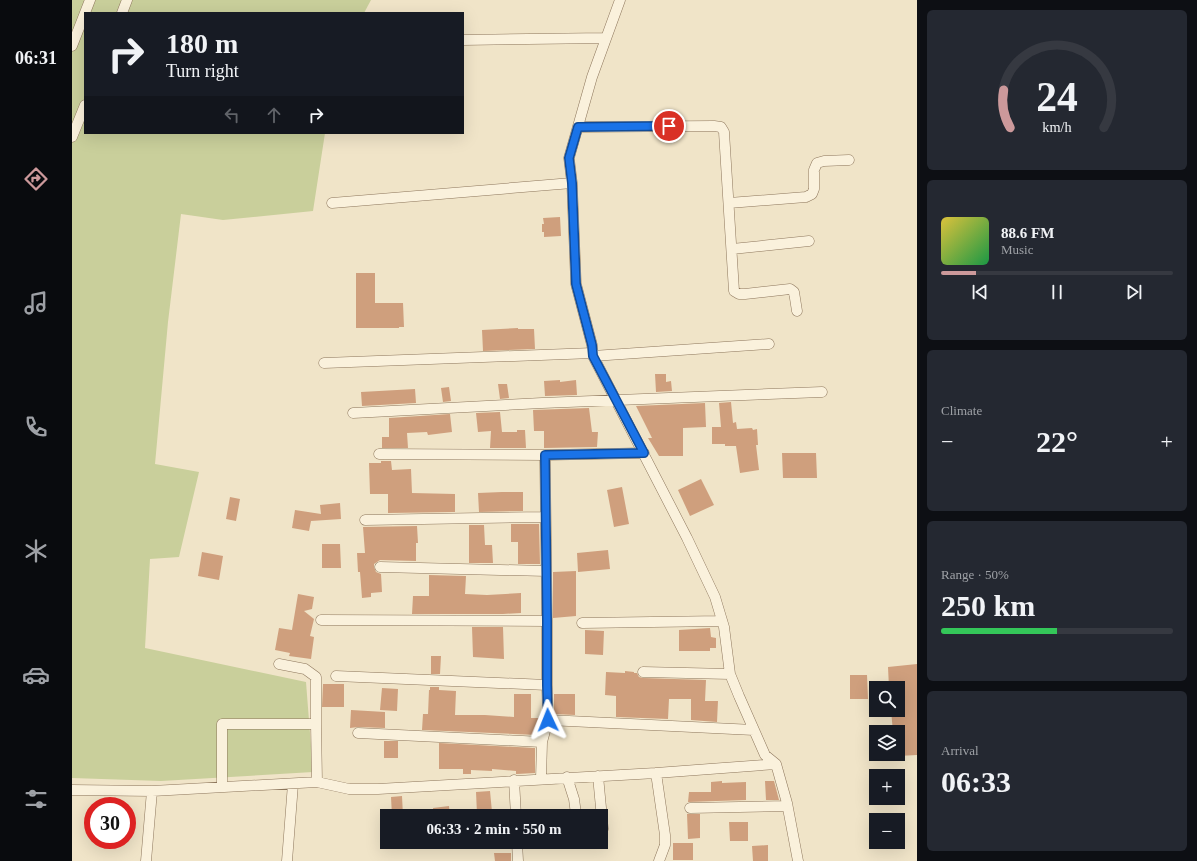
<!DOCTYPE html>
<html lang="en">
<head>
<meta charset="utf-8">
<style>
  body { margin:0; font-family:Georgia,serif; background:#242831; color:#f1f3f6; height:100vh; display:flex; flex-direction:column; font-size:15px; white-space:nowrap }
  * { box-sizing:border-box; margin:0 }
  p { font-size:13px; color:#9ea1a6 }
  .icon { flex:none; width:22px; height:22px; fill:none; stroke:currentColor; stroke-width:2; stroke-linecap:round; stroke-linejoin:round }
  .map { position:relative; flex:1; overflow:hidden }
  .side { display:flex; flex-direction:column; gap:10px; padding:10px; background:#0d0f14; width:280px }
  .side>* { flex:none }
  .guide { position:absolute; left:12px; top:12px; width:380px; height:122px; border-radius:0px; box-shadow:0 4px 16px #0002; background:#171b24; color:#f1f3f6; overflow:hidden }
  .controls { position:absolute; left:797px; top:681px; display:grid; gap:8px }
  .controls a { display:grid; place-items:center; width:36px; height:36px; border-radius:0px; background:#171b24; box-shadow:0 4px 16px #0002; font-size:20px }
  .speed { position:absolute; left:12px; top:797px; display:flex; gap:8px; font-size:20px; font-weight:700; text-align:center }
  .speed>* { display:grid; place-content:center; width:52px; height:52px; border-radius:50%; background:#171b24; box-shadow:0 4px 16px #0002; line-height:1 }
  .speed .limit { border:6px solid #d22; background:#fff; color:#111 }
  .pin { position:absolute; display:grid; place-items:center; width:34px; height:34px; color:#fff; margin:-17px; border:2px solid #fff; border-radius:50%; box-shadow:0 1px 4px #0007 }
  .me { position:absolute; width:44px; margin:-22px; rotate:358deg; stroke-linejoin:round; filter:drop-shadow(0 0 3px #0008) }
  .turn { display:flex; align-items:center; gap:14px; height:84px; padding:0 16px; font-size:18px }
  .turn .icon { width:52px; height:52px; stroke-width:2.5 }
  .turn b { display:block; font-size:28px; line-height:34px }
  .lanes { display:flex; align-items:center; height:38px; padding:0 16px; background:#0003; justify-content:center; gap:20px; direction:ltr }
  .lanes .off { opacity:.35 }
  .big { font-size:30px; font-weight:700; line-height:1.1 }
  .side .widget { flex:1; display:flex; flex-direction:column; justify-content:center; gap:6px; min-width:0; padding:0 14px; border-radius:6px; background:#242831 }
  .side .dial { align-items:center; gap:0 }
  .dial svg { height:104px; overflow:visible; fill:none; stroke:#363941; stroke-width:7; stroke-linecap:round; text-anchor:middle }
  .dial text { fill:#f1f3f6; stroke:none }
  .song { display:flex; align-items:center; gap:12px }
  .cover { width:48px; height:48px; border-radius:6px; background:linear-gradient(135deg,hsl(50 70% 55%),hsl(140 70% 35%)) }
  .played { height:4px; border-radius:2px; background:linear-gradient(90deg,#cc999b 15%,#363941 15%) }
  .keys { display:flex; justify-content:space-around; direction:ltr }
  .heat { display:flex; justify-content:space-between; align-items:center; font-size:22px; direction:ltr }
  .charge { height:6px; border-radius:3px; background:linear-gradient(90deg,#34c759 50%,#363941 0) }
  .trip { position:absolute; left:308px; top:809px; width:228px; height:40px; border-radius:0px; background:#171b24; box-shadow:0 4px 16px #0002; font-weight:700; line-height:40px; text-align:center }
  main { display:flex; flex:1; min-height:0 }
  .menu { display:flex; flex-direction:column; width:72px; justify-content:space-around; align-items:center; background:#090b0e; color:#9ea1a6 }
  .menu .icon { width:28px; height:28px }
  .menu .current { color:#cc999b }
  .menu b { font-size:18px; color:#f1f3f6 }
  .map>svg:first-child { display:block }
</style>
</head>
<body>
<main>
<nav class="menu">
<b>06:31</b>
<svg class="icon current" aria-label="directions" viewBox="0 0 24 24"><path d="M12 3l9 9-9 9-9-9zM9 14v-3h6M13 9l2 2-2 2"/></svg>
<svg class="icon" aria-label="music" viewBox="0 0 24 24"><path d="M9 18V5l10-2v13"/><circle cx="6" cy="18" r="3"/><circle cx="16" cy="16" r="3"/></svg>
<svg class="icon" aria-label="phone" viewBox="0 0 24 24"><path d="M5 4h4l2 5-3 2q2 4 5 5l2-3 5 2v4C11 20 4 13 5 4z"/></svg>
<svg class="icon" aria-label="climate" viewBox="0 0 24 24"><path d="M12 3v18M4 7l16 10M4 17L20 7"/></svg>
<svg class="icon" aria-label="car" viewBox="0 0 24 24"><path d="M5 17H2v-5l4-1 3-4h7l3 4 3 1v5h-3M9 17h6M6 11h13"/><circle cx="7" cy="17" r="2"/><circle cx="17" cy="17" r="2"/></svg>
<svg class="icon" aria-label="filters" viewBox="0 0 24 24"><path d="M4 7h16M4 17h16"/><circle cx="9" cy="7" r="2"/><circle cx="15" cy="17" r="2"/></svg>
</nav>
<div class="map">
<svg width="845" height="861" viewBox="0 0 845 861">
  <rect width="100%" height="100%" fill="#f0e4c8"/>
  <path fill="#c9cf9b" d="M0,0H299L292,13H13V133H253L241,211L151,220L109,214L96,322L83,464L127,472L107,557L78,559L73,648L234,682L241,772L89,781L0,778Z"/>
  <path fill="#cf9f7d" d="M488,217L489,236L472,237V232H470V224H472L471,218Z
    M284,273H303V303H331L332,327H327V328H284Z
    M446,328V329H462L463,349L411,351L410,330Z
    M583,374H594V382L599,381L600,391L584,392Z
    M488,380V382L504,380L505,395L473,396L472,381Z
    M426,384H435L437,398L428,399Z
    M377,387L379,401L371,402L369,388Z
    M343,389L344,403L290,406L289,392Z
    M659,402L661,423L664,422L665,429L680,428L681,430L685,429L686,445H684L687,470L668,473L664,446H653V444H640V427H649L647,403Z
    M633,403L634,427L611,428V456H587L576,438H580L564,406Z
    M517,408L520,432H526L525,447L472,448V431H462L461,410Z
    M428,412L430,432H445V430H453L454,448H418L419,431L406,432L404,413Z
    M378,414L380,432L356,435L355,432L335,433L336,448H310V437H317V418Z
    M710,453H744L745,478H711Z
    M309,461H319L320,470L339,469L340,493L383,494V512L316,513V494H298L297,463H309Z
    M629,479L642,505L618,516L606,490Z
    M550,487L557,524L542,527L535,490Z
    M430,492H451V511L407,512L406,493Z
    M158,497L168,499L164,521L154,519Z
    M268,503L269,519L239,521L237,531L220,528L223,510L249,514L248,505Z
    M439,524H467L468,564H446V542H439Z
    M397,525H412L413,545H420L421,563H397Z
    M345,526L346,543H344V561L308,560L302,564V567L304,572L309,574L310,592L299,593V597L290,598L288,572H286L285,553H293L291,527Z
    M250,544H268L269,568H250Z
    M536,550L538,569L506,572L505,553Z
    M130,552L151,556L147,580L126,576Z
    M504,571V616L481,618V572Z
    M357,575L394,576L393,594L415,595L449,593V613L431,614H340L341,596H357Z
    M226,594L242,597L240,609L232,611L242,619L238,636L242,637L239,659L217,656L218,653L203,650L207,628L220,630Z
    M400,627H431L432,659L401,657Z
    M638,628L639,637L644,638V648H638V651H607V630Z
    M513,630L532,631L531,655L513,654Z
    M359,656H369L368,674H359Z
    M845,664V755L826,756V732H821L819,710H826V688H817L816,667Z
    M553,671L562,672V673H565L567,677L571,678L634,680L633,701H646L645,722L619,720V699H597L596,719L544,717V696L533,695L534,672L553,673Z
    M778,675H795L796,699H778Z
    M251,684H272V707H250Z
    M358,687H367V690L384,691L383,715H413L442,717V694H459V718H469L465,735L350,730L351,714H356L357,690H358Z
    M310,688L326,689L325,711L308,710Z
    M482,694H503V715L482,714Z
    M279,710L313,712V728L286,727L278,728Z
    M312,741H326V758H312Z
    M367,743L463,748V773L445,774H444V771L420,769V771L399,770V774H391V769H367Z
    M650,781V783L674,782V800L616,802L617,792H639V782Z
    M693,781H702L707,800H694Z
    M418,791L420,812L405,814L404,792Z
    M330,796L331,816H320L319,797Z
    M377,806L378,816H362L361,808Z
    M615,814H628V838L616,839Z
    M657,822H676V841H658Z
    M601,843H621V860H601Z
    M696,845V861H681L680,846Z
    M422,853H439V861H423Z"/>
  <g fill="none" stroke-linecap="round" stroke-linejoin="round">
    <defs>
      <path id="street" d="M548,0L520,77L497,158L500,183L504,284L520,345L521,356L615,538L643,597L652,627L658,674L667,696L693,755L704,764L715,803L726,861
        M50,13L55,0
        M391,40L534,38
        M0,46L18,0
        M506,127L642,126L649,127L652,132L662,291L667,294H673L718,289L722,292L725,311
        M0,137L13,105
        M260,203L500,183
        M657,203L734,197L740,194L742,189V170L745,163L752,161L777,160
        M660,249L737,241
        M521,356L697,344
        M252,363L521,353
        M281,413L470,403L750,392
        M307,454L473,455L572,453
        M293,520L473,517
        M308,567L474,571
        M249,620L475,621
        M510,623L650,621
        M571,672L658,674
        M264,676L475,685
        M476,720L682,730
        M244,724L245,782
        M286,733L470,742
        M584,773L593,835V845L587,861
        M526,776L531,829
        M495,777L502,799L504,814
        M469,779L470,742L476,720L475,685V621L473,455
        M442,780L444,816
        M150,787V724H244V677L233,669L207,664
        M0,790L80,791L245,782L277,789H306L584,773L704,764
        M618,808L715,806
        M445,842L446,861
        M74,861L80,791
        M215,861L221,784"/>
    </defs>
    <use href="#street" stroke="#8d765c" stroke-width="11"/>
    <use href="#street" stroke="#faf1dc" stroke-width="10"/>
  </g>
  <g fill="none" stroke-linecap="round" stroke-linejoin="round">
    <defs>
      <path id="route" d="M476,720L475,685V621L473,455L572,453L521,356L520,345L504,284L500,183L497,158L506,127L597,126"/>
    </defs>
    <use href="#route" stroke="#114b97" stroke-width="10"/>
    <use href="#route" stroke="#1a73e8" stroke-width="7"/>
  </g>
</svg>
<div class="controls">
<a><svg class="icon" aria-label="search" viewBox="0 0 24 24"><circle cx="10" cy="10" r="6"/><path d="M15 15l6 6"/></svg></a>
<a><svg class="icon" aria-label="layers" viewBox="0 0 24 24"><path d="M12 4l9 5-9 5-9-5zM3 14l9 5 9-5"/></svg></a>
<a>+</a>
<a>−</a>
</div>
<div class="speed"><div class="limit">30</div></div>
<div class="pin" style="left:597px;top:126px;background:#d93025"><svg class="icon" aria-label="arrive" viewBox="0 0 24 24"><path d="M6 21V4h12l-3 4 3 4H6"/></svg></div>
<svg class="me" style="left:476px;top:720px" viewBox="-20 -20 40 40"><path d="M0-17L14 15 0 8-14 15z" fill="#1a73e8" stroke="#fff" stroke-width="4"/></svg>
<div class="trip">06:33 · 2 min · 550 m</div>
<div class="guide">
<div class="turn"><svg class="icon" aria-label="right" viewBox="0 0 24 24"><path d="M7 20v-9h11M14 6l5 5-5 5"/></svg><div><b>180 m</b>Turn right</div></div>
<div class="lanes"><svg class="icon off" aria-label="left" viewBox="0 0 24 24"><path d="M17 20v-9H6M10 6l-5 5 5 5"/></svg><svg class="icon off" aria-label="ahead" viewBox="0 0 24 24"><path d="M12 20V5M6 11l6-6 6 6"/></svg><svg class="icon" aria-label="right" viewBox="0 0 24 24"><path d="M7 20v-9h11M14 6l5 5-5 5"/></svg></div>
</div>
</div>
<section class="side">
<div class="widget dial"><svg viewBox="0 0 100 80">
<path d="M14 69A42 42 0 1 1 86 69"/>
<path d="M14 69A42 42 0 0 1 9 40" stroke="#cc999b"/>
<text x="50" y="56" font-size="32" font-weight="700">24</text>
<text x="50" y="72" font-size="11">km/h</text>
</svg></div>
<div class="widget">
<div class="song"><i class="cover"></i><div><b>88.6 FM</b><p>Music</p></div></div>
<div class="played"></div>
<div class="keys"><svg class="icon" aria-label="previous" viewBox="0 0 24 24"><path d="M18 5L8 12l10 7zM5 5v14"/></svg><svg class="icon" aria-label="pause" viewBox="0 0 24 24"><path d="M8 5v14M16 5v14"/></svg><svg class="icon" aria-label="next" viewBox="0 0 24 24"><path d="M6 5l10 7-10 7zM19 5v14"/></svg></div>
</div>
<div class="widget"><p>Climate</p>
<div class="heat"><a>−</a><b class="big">22°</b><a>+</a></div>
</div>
<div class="widget"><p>Range · 50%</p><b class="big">250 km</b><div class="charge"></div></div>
<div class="widget"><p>Arrival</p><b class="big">06:33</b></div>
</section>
</main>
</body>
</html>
